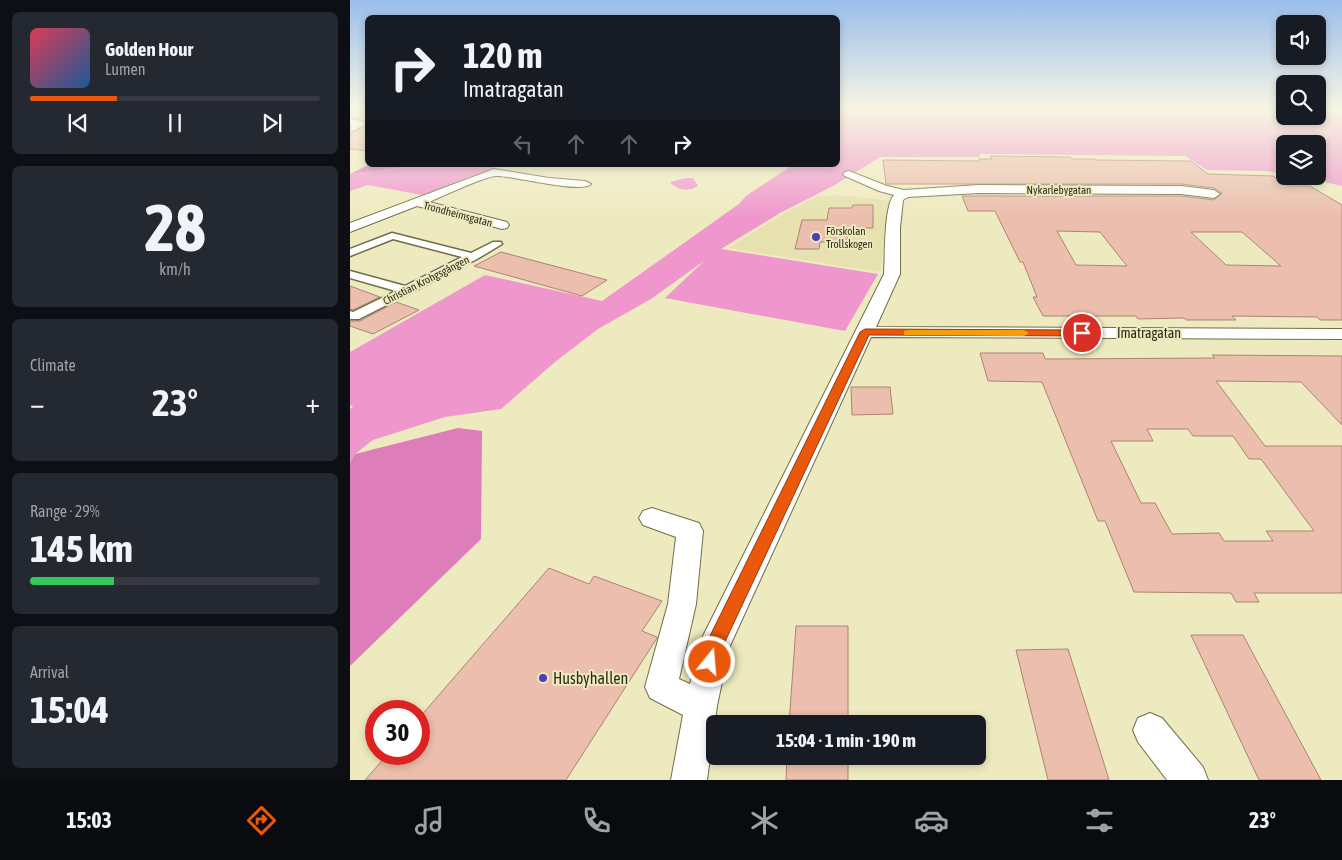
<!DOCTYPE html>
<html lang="en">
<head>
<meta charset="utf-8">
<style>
  body { margin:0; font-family:"Asap Condensed",sans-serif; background:#242831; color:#f1f3f6; height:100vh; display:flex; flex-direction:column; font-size:19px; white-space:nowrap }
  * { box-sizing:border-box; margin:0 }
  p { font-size:16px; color:#9ea1a6 }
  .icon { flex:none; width:28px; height:28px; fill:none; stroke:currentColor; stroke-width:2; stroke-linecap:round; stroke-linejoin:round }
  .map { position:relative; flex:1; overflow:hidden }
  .sheet { display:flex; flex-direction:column; gap:12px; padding:12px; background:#0d0f14; width:350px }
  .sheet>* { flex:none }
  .guide { position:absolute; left:15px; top:15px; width:475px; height:152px; border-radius:8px; box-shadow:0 2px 8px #0003; background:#171b24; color:#f1f3f6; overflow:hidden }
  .tools { position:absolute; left:926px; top:15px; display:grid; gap:10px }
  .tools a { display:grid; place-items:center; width:50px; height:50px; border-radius:8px; background:#171b24; box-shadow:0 2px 8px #0003; font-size:25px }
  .speed { position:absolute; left:15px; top:700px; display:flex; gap:10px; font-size:25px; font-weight:700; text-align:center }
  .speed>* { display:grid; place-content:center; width:65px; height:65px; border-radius:50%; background:#171b24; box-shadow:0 2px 8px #0003; line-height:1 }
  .speed .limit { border:8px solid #d22; background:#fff; color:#111 }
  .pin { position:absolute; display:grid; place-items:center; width:42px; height:42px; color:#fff; margin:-21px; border:2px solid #fff; border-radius:50%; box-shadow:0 1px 5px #0007 }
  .me { position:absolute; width:55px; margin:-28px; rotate:17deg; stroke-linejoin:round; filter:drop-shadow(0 0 4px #0008) }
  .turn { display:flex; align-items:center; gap:18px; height:105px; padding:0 15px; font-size:22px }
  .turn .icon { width:65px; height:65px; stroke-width:2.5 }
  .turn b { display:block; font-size:35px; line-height:42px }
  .lanes { display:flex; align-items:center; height:48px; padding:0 15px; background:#0003; justify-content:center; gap:25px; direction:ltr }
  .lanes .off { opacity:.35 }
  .big { font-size:38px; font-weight:700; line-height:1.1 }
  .sheet .tile { flex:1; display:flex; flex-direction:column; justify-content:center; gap:8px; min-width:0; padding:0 18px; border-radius:8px; background:#242831 }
  .sheet .dial { align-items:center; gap:0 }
  .dial b { font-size:65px; line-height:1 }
  .song { display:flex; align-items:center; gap:15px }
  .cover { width:60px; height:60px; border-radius:8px; background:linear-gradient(135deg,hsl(350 70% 55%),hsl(210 70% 35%)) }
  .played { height:5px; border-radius:2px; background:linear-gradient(90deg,#ea580c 30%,#363941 30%) }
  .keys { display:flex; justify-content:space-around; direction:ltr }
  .heat { display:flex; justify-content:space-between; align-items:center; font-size:28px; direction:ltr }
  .charge { height:8px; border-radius:4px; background:linear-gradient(90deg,#34c759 29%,#363941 0) }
  .trip { position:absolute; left:356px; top:715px; width:280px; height:50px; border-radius:8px; background:#171b24; box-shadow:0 2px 8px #0003; font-weight:700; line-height:50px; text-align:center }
  .menu { display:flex; height:80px; justify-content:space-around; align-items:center; background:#090b0e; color:#9ea1a6 }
  .menu .icon { width:35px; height:35px }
  .menu .selected { color:#ea580c }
  .menu b { font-size:22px; color:#f1f3f6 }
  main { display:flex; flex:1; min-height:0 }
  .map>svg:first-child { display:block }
</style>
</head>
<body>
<main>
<section class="sheet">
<div class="tile">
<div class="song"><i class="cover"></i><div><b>Golden Hour</b><p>Lumen</p></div></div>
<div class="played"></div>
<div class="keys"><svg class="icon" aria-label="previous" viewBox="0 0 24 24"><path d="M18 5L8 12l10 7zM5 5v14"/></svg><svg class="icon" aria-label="pause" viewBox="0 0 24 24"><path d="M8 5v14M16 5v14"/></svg><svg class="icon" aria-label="next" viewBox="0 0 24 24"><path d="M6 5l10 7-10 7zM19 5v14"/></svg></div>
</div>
<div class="tile dial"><b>28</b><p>km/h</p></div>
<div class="tile"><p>Climate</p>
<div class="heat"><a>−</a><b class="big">23°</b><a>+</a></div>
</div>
<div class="tile"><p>Range · 29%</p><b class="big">145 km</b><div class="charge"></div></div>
<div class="tile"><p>Arrival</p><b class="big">15:04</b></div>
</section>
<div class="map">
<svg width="992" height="780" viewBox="0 0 992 780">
  <rect width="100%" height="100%" fill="#eeeabf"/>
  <path fill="#e6e1ae" d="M489,195L541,201L530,272L379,248L438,211L468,196Z"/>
  <path fill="#ef97cd" d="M488,109H935V116H968V109L992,115V186L949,176H968V144H935V174L915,171L857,170L835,156L630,154V157H530L483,186L430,213L371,249L528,274L495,331L315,298L354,261L301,299L248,329L205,362L151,409L95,417L23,440L5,454L0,463V409L3,407L0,405V352L135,275L252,301L389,204L396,196L438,168L439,165H488Z
    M69,165H151L72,195L18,185L0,191V174Z
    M336,178H343L348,186C338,192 327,190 320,182Z"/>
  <path fill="#dd7db9" d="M18,165H69L0,174Z
    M108,428L132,431L131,539L0,666V463L5,454Z"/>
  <path fill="#ebbead" stroke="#ad8373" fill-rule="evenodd" d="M0,111L18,113V122L0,117Z
    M18,126V151L0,149V134Z
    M640,156L720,157L722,159H744L746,160L841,161L858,174L923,176L939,186H960L992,205V320H970L967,317L882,316L886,320H836L834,318L788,319L786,316H693L683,297H687L673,262H670L645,211H618L612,196H831L864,200L872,193L864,188L831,184H536L533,160L630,161L629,159H642ZM707,231L750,232L777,266L726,265ZM841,232H892L931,266L876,265Z
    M503,205H523V228H498L497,242H470L469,249H445L452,220H477L479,208H502Z
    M151,252L257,280L232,296L124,266Z
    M0,286L30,297L3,310L0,309Z
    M46,302L69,310L23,334L0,326V321H10Z
    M630,353H693L695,359L865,358L862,355L992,356V425L951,382L866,381L915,446H992V593H904L909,602H886L881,593L784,592L755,521H748L692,382L638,381ZM797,429H838L843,436H883L899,459H911L964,531H916L923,541H874L869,533L822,534L805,503H791L761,441H803Z
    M501,387H540L543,414L502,415Z
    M199,568L239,584L244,576L312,601L292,631L307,637V638L216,780H15L38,754H69V718Z
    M446,626H498V724H439Z
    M841,635H893L971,780H909Z
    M718,649L752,757L759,780H698L666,650Z
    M437,756H498V780H436Z"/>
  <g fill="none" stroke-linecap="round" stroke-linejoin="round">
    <defs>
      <path id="pedestrian" d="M42,233L121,253L143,242H151L152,244L127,259L9,319H0V311L3,312L46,291L0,278V271L55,286L112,257L43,239L0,256V249Z"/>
      <path id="minor" d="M0,119L15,122L17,124L0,132L2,125H0Z
        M144,169L199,178L235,181L241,184C231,194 164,176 147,176C137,175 91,197 79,202L157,222L159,225L157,228L152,229L67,206L0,232V223Z
        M499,171L537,186L554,190L629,185L831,186L864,190L870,194L864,198L831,194L629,193L558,197L553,200L550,228V274L526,327L992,329V339L521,337L379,648L367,706L357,780H321L333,715L300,698L295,687L318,604L326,537L293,525L289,518L293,511L302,508L349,523L353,531L346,604L329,679L340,684L353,636L534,274C535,258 534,205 544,195L529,191L495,176L493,174L495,172Z
        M800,713L812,718L853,767L858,780H817L788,742L783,730L788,718Z"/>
    </defs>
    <use href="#pedestrian" stroke="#716d46" stroke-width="3"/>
    <use href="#minor" stroke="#716d46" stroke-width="2"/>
    <use href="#pedestrian" fill="#fff" fill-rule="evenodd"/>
    <use href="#minor" fill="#fff" fill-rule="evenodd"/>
  </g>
  <linearGradient id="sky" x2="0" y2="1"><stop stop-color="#9bbdec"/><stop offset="0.5" stop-color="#f7f6e2"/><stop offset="1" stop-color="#f7f6e2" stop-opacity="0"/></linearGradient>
  <rect width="992" height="218" fill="url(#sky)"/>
  <path fill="#ea580c" stroke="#983908" d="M515,329L732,330L737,333L732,336L519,335L372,648L367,668L360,670L354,668L352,662L358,640L510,332Z"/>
  <path fill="#f59e0b" d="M558,330H674L679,333L674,336L554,335V331Z"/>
  <g fill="#4e3eb5" stroke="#eeeabf" stroke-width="2">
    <circle cx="466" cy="237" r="5"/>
    <circle cx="193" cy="678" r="5"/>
  </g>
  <g text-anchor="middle" stroke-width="4" stroke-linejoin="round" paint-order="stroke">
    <g font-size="11" fill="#2d2b1b" stroke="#eeeabf">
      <text x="709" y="194">Nykarlebygatan</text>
      <text transform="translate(108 214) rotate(15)" y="4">Trondheimsgatan</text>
      <text transform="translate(76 280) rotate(-27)" y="4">Christian Krohgsgången</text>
    </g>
    <g font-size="11" fill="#2d2b1b" stroke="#eeeabf" text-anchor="start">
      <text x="476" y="235">Förskolan<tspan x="476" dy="13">Trollskogen</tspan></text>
    </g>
    <g font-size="14" fill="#2d2b1b" stroke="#eeeabf">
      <text x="799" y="338">Imatragatan</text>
    </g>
    <g font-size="16" fill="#2d2b1b" stroke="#eeeabf" text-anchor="start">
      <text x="203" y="684">Husbyhallen</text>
    </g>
  </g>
</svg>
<div class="tools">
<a><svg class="icon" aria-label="sound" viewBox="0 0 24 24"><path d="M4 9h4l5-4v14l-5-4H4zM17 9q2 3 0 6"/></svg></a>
<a><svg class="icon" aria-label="search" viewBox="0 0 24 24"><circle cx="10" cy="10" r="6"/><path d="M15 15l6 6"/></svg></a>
<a><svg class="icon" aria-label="layers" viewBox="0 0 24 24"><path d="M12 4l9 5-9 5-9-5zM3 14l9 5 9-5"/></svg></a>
</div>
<div class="speed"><div class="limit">30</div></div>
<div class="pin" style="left:732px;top:333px;background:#d93025"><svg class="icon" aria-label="arrive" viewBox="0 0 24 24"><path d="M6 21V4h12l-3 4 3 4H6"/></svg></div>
<svg class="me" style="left:360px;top:662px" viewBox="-20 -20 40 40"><circle r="17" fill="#ea580c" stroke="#fff" stroke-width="3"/><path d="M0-11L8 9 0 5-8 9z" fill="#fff"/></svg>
<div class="trip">15:04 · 1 min · 190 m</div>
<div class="guide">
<div class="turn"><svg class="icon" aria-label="right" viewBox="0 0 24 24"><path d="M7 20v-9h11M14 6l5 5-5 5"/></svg><div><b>120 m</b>Imatragatan</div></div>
<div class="lanes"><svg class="icon off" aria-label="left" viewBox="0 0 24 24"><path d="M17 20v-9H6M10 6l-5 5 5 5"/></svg><svg class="icon off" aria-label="ahead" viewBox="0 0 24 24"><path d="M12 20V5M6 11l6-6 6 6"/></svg><svg class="icon off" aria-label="ahead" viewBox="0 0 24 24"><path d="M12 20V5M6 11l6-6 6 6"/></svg><svg class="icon" aria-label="right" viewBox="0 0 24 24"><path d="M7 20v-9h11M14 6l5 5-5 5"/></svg></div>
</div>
</div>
</main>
<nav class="menu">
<b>15:03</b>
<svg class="icon selected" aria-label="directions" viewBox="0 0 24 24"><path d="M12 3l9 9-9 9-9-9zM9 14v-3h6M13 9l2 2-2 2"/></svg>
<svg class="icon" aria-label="music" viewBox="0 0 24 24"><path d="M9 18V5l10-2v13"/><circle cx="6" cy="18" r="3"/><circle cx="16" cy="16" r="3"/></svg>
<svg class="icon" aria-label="phone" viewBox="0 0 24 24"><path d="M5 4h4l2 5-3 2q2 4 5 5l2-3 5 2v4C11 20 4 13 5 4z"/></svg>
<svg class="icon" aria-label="climate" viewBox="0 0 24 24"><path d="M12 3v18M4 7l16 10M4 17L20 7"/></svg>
<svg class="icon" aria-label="car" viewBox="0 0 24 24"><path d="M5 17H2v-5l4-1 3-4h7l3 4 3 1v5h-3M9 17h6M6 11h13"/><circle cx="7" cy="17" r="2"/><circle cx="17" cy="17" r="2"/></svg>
<svg class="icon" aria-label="filters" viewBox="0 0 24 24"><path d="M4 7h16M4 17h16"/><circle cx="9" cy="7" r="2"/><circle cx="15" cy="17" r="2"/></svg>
<b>23°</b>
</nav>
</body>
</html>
